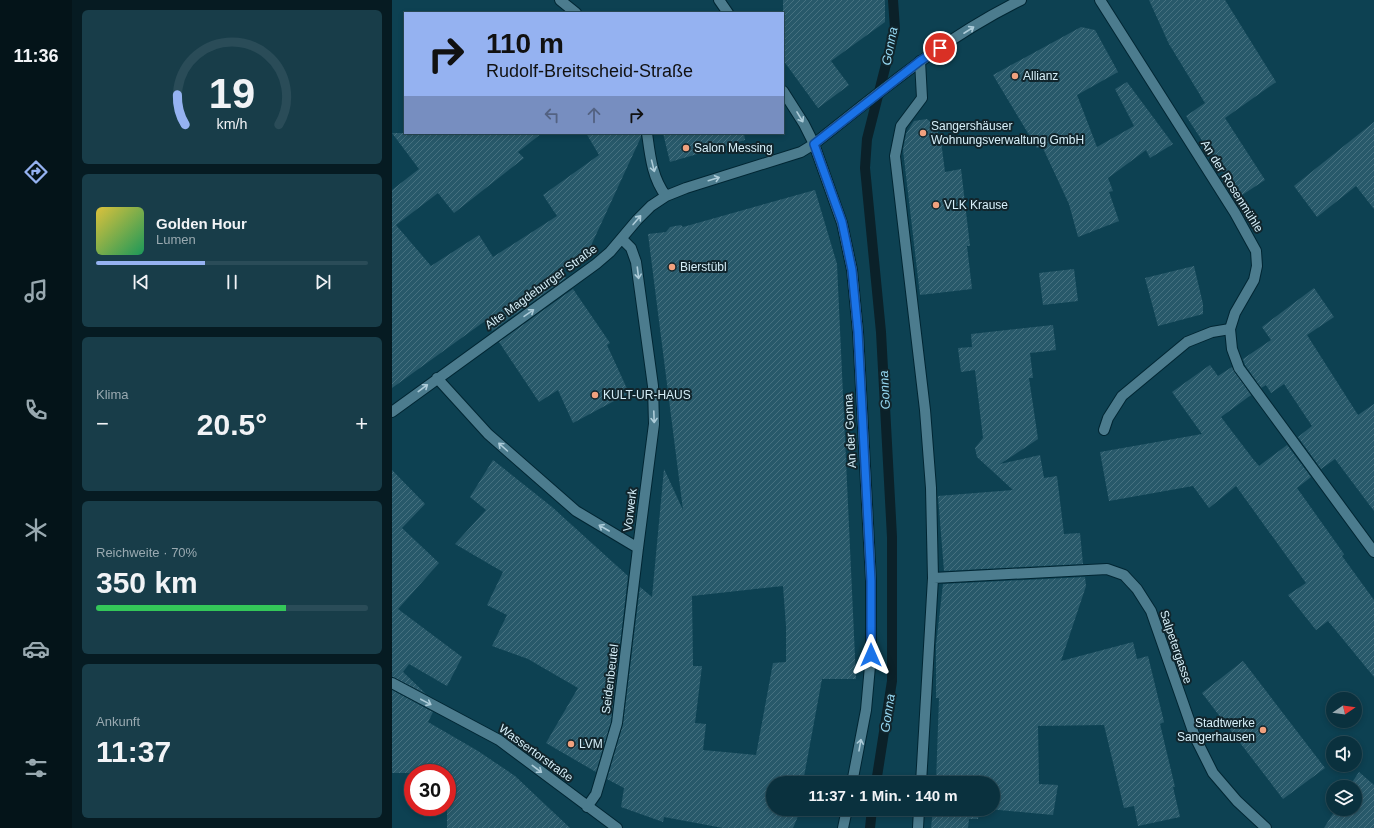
<!DOCTYPE html>
<html lang="de">
<head>
<meta charset="utf-8">
<style>
  body { margin:0; font-family:Arial,sans-serif; background:#183d49; color:#f1f3f6; height:100vh; display:flex; flex-direction:column; font-size:15px; white-space:nowrap }
  * { box-sizing:border-box; margin:0 }
  p { font-size:13px; color:#99a9b0 }
  .icon { flex:none; width:22px; height:22px; fill:none; stroke:currentColor; stroke-width:2; stroke-linecap:round; stroke-linejoin:round }
  .map { position:relative; flex:1; overflow:hidden }
  .sheet { display:flex; flex-direction:column; gap:10px; padding:10px; background:#061b22; width:320px }
  .sheet>* { flex:none }
  .banner { position:absolute; left:12px; top:12px; width:380px; height:122px; border-radius:0px; box-shadow:0 2px 6px #0003,0 0 0 1px #2a4c58; background:#95b2f1; color:#111; overflow:hidden }
  .needle { width:26px; rotate:77deg }
  .controls { position:absolute; left:934px; top:692px; display:grid; gap:8px }
  .controls a { display:grid; place-items:center; width:36px; height:36px; border-radius:50%; background:#0a313e; box-shadow:0 2px 6px #0003,0 0 0 1px #2a4c58; font-size:20px }
  .speed { position:absolute; left:12px; top:764px; display:flex; gap:8px; font-size:20px; font-weight:700; text-align:center }
  .speed>* { display:grid; place-content:center; width:52px; height:52px; border-radius:50%; background:#0a313e; box-shadow:0 2px 6px #0003,0 0 0 1px #2a4c58; line-height:1 }
  .speed .limit { border:6px solid #d22; background:#fff; color:#111 }
  .pin { position:absolute; display:grid; place-items:center; width:34px; height:34px; color:#fff; margin:-17px; border:2px solid #fff; border-radius:50%; box-shadow:0 1px 4px #0007 }
  .me { position:absolute; width:44px; margin:-22px; rotate:0deg; stroke-linejoin:round; filter:drop-shadow(0 0 3px #0008) }
  .turn { display:flex; align-items:center; gap:14px; height:84px; padding:0 16px; font-size:18px }
  .turn .icon { width:52px; height:52px; stroke-width:2.5 }
  .turn b { display:block; font-size:28px; line-height:34px }
  .lanes { display:flex; align-items:center; height:38px; padding:0 16px; background:#0003; justify-content:center; gap:20px; direction:ltr }
  .lanes .off { opacity:.35 }
  .big { font-size:30px; font-weight:600; line-height:1.1 }
  .sheet .widget { flex:1; display:flex; flex-direction:column; justify-content:center; gap:6px; min-width:0; padding:0 14px; border-radius:6px; background:#183d49 }
  .sheet .dial { align-items:center; gap:0 }
  .dial svg { height:104px; overflow:visible; fill:none; stroke:#2a4c58; stroke-width:7; stroke-linecap:round; text-anchor:middle }
  .dial text { fill:#f1f3f6; stroke:none }
  .song { display:flex; align-items:center; gap:12px }
  .cover { width:48px; height:48px; border-radius:6px; background:linear-gradient(135deg,hsl(50 70% 55%),hsl(150 70% 35%)) }
  .played { height:4px; border-radius:2px; background:linear-gradient(90deg,#95b2f1 40%,#2a4c58 40%) }
  .keys { display:flex; justify-content:space-around; direction:ltr }
  .heat { display:flex; justify-content:space-between; align-items:center; font-size:22px; direction:ltr }
  .charge { height:6px; border-radius:3px; background:linear-gradient(90deg,#34c759 70%,#2a4c58 0) }
  .trip { position:absolute; left:374px; top:776px; width:234px; height:40px; border-radius:20px; background:#0a313e; box-shadow:0 2px 6px #0003,0 0 0 1px #2a4c58; font-weight:600; line-height:40px; text-align:center }
  main { display:flex; flex:1; min-height:0 }
  .dock { display:flex; flex-direction:column; width:72px; justify-content:space-around; align-items:center; background:#041419; color:#99a9b0 }
  .dock .icon { width:28px; height:28px }
  .dock .on { color:#95b2f1 }
  .dock b { font-size:18px; color:#f1f3f6 }
  .map>svg:first-child { display:block }
</style>
</head>
<body>
<main>
<nav class="dock">
<b>11:36</b>
<svg class="icon on" aria-label="directions" viewBox="0 0 24 24"><path d="M12 3l9 9-9 9-9-9zM9 14v-3h6M13 9l2 2-2 2"/></svg>
<svg class="icon" aria-label="music" viewBox="0 0 24 24"><path d="M9 18V5l10-2v13"/><circle cx="6" cy="18" r="3"/><circle cx="16" cy="16" r="3"/></svg>
<svg class="icon" aria-label="phone" viewBox="0 0 24 24"><path d="M5 4h4l2 5-3 2q2 4 5 5l2-3 5 2v4C11 20 4 13 5 4z"/></svg>
<svg class="icon" aria-label="climate" viewBox="0 0 24 24"><path d="M12 3v18M4 7l16 10M4 17L20 7"/></svg>
<svg class="icon" aria-label="car" viewBox="0 0 24 24"><path d="M5 17H2v-5l4-1 3-4h7l3 4 3 1v5h-3M9 17h6M6 11h13"/><circle cx="7" cy="17" r="2"/><circle cx="17" cy="17" r="2"/></svg>
<svg class="icon" aria-label="filters" viewBox="0 0 24 24"><path d="M4 7h16M4 17h16"/><circle cx="9" cy="7" r="2"/><circle cx="15" cy="17" r="2"/></svg>
</nav>
<section class="sheet">
<div class="widget dial"><svg viewBox="0 0 100 80">
<path d="M14 69A42 42 0 1 1 86 69"/>
<path d="M14 69A42 42 0 0 1 8 46" stroke="#95b2f1"/>
<text x="50" y="56" font-size="32" font-weight="700">19</text>
<text x="50" y="72" font-size="11">km/h</text>
</svg></div>
<div class="widget">
<div class="song"><i class="cover"></i><div><b>Golden Hour</b><p>Lumen</p></div></div>
<div class="played"></div>
<div class="keys"><svg class="icon" aria-label="previous" viewBox="0 0 24 24"><path d="M18 5L8 12l10 7zM5 5v14"/></svg><svg class="icon" aria-label="pause" viewBox="0 0 24 24"><path d="M8 5v14M16 5v14"/></svg><svg class="icon" aria-label="next" viewBox="0 0 24 24"><path d="M6 5l10 7-10 7zM19 5v14"/></svg></div>
</div>
<div class="widget"><p>Klima</p>
<div class="heat"><a>−</a><b class="big">20.5°</b><a>+</a></div>
</div>
<div class="widget"><p>Reichweite · 70%</p><b class="big">350 km</b><div class="charge"></div></div>
<div class="widget"><p>Ankunft</p><b class="big">11:37</b></div>
</section>
<div class="map">
<svg width="982" height="828" viewBox="0 0 982 828">
  <defs>
    <pattern id="building-hatch" width="6" height="6" patternUnits="userSpaceOnUse"><rect width="6" height="6" fill="#28596a"/><path d="M-1 1l2-2M0 6l6-6M5 7l2-2" fill="none" stroke="#467180"/></pattern>
  </defs>
  <rect width="100%" height="100%" fill="#0d4152"/>
  <g fill="none" stroke-linecap="round" stroke-linejoin="round">
    <path stroke="#0b2129" stroke-width="10" d="M484,783L500,681V537L489,332L473,168L475,139L503,29L501,0
      M478,828L480,809"/>
  </g>
  <path fill="url(#building-hatch)" fill-rule="evenodd" d="M391,0H493V22L439,61L457,85L426,108L391,60Z
    M757,0H833L884,82L833,118L873,180L847,197L794,116L813,103L777,44Z
    M689,27L703,30L726,72L685,95L705,147L742,126L723,89L735,82L781,144L758,158L754,150L716,178L721,191L717,192L727,221L686,237L677,204L650,146L645,148L601,75Z
    M535,119L545,128L547,141H549L553,172L569,169L578,246H575L580,289L528,295L511,150L514,134L522,121Z
    M982,122V209L964,186L925,217L902,186Z
    M0,133H150L126,152L132,158L62,213L46,193L4,225L39,266L87,235L101,257L165,216L151,195L207,155L194,133H249V137L196,252L169,271L174,278L100,331L93,321L0,388V190L27,169Z
    M271,133H352L353,140L278,162Z
    M423,190L445,264L464,679H430L411,782L414,783H381V809H409L401,828H331L272,817L271,822L229,807L232,788L215,779L231,724L248,587L260,597L272,469L291,510L256,234L274,232L278,227L289,225L291,227ZM391,586L394,626V662L381,663L364,755L311,750L314,724L303,723L310,666H301L300,596Z
    M802,266L811,304V314L766,326L753,278Z
    M682,269L686,301L651,305L647,273Z
    M922,288L942,317L915,335L966,415L982,404V511L943,459L929,469L906,437L920,426L892,384L879,393L874,385L869,388L853,365L851,359L879,340L870,327Z
    M181,289L218,343L215,345L237,393L181,423L166,390L147,402L107,342Z
    M661,325L664,350L638,353L641,378H637L646,439L608,464L648,455L652,478L665,476L672,534L688,533L691,564L552,571L546,496L621,490L585,457L583,448L591,438L583,370L569,372L566,348L580,347L579,334Z
    M818,365L826,376L840,367L859,395L829,417L861,459L867,466L895,445L919,477L905,488L952,554L950,556L982,600V677L936,621L924,630L896,595L914,583L844,486L817,508L801,486L717,501L708,452L810,434L780,392Z
    M101,460L160,507L236,576L219,722L204,772L154,743L186,688L136,659L100,646L115,615L95,605L111,572L63,544L94,510L78,497Z
    M0,470L33,504L10,528L47,563L6,609L70,657L55,686L17,664L11,672L34,694L0,677Z
    M693,577L694,586L669,661L741,642L745,659L756,656L772,722L768,724L783,787H781L788,817L746,826L742,806L732,808L712,725L646,726L647,784L666,785L661,815L596,809H601V783H544L547,698H544V645L551,584Z
    M851,661L933,768L891,799L810,693Z
    M0,690L41,712L36,722L86,751L123,776L178,828H55V773H0Z
    M967,772L982,785V828H932L944,809H963V787H957Z
    M541,809H587L586,819H577L576,828H539Z"/>
  <g fill="none" stroke-linecap="round" stroke-linejoin="round">
    <defs>
      <path id="service" d="M528,61L530,98L509,126L503,156L533,410L539,488L541,578
        M712,430L716,418L730,396L795,342L820,332L838,329"/>
      <path id="minor" d="M168,0L184,13
        M327,0L336,13
        M708,0L843,213L864,251L865,266L862,280L843,313L838,329L840,349L847,368L982,552
        M391,91L412,124L422,144L450,223L460,270L466,332L479,581V655L474,710L460,783
        M255,133C258,155 260,178 274,196
        M45,378L96,434L184,511L246,548L262,424L261,386L244,262L239,248L230,239
        M0,412L204,264L218,252L245,220L259,206L274,196L294,188L409,152L422,144C488,92 553,37 629,0
        M0,683L107,740L225,828
        M529,783L541,578L715,569L732,575L745,589L759,611L803,737L821,773L845,801L874,828
        M195,807L204,794L225,723L246,548
        M451,828L455,809
        M526,828L527,809"/>
    </defs>
    <use href="#service" stroke="#002633" stroke-width="12"/>
    <use href="#minor" stroke="#002633" stroke-width="12"/>
    <use href="#service" stroke="#4c7c8e" stroke-width="10"/>
    <use href="#minor" stroke="#4c7c8e" stroke-width="10"/>
  </g>
  <defs><path id="oneway-shaft" d="M-6 0H5M1.5-3L5.5 0L1.5 3" fill="none" stroke-width="1.6" stroke-linecap="round" stroke-linejoin="round"/></defs>
  <g stroke="#adccd9">
    <use href="#oneway-shaft" transform="translate(577 30) rotate(-33)"/>
    <use href="#oneway-shaft" transform="translate(408 117) rotate(59)"/>
    <use href="#oneway-shaft" transform="translate(261 166) rotate(76)"/>
    <use href="#oneway-shaft" transform="translate(322 179) rotate(-17)"/>
    <use href="#oneway-shaft" transform="translate(245 220) rotate(-49)"/>
    <use href="#oneway-shaft" transform="translate(246 273) rotate(83)"/>
    <use href="#oneway-shaft" transform="translate(137 313) rotate(-35)"/>
    <use href="#oneway-shaft" transform="translate(31 388) rotate(-37)"/>
    <use href="#oneway-shaft" transform="translate(262 417) rotate(88)"/>
    <use href="#oneway-shaft" transform="translate(111 447) rotate(-138)"/>
    <use href="#oneway-shaft" transform="translate(212 528) rotate(-150)"/>
    <use href="#oneway-shaft" transform="translate(34 702) rotate(28)"/>
    <use href="#oneway-shaft" transform="translate(468 745) rotate(-80)"/>
    <use href="#oneway-shaft" transform="translate(145 769) rotate(37)"/>
  </g>
  <g fill="none" stroke-linecap="round" stroke-linejoin="round">
    <defs>
      <path id="route" d="M479,655V581L466,332L460,270L450,222L422,144L528,61L548,48"/>
    </defs>
    <use href="#route" stroke="#114b97" stroke-width="10"/>
    <use href="#route" stroke="#1a73e8" stroke-width="7"/>
  </g>
  <g fill="#f1a17e" stroke="#11252c" stroke-width="1.5">
    <circle cx="623" cy="76" r="4"/>
    <circle cx="531" cy="133" r="4"/>
    <circle cx="294" cy="148" r="4"/>
    <circle cx="544" cy="205" r="4"/>
    <circle cx="280" cy="267" r="4"/>
    <circle cx="203" cy="395" r="4"/>
    <circle cx="871" cy="730" r="4"/>
    <circle cx="179" cy="744" r="4"/>
  </g>
  <g text-anchor="middle" stroke-width="4" stroke-linejoin="round" paint-order="stroke">
    <g font-size="12" fill="#d6eff9" stroke="#11252c" text-anchor="start">
      <text x="631" y="80">Allianz</text>
      <text x="539" y="130">Sangershäuser<tspan x="539" dy="14">Wohnungsverwaltung GmbH</tspan></text>
      <text x="302" y="152">Salon Messing</text>
      <text x="552" y="209">VLK Krause</text>
      <text x="288" y="271">Bierstübl</text>
      <text x="211" y="399">KULT-UR-HAUS</text>
      <text x="863" y="727" text-anchor="end">Stadtwerke<tspan x="863" dy="14">Sangerhausen</tspan></text>
      <text x="187" y="748">LVM</text>
    </g>
    <g font-size="12" fill="#d6eff9" stroke="#11252c">
      <text transform="translate(840 186) rotate(58)" y="4">An der Rosenmühle</text>
      <text transform="translate(149 287) rotate(-36)" y="4">Alte Magdeburger Straße</text>
      <text transform="translate(458 431) rotate(-93)" y="4">An der Gonna</text>
      <text transform="translate(238 510) rotate(-83)" y="4">Vorwerk</text>
      <text transform="translate(784 647) rotate(71)" y="4">Salpetergasse</text>
      <text transform="translate(218 679) rotate(-83)" y="4">Seidenbeutel</text>
      <text transform="translate(144 753) rotate(36)" y="4">Wassertorstraße</text>
    </g>
    <g font-size="13" font-style="italic" fill="#95d7f1" stroke="#11252c">
      <text transform="translate(497 46) rotate(-79)" y="5">Gonna</text>
      <text transform="translate(492 390) rotate(-93)" y="5">Gonna</text>
      <text transform="translate(495 713) rotate(-81)" y="5">Gonna</text>
    </g>
  </g>
</svg>
<div class="controls">
<a><svg class="needle" viewBox="-14 -14 28 28"><path d="M0-13l5 13h-10z" fill="#e53935"/><path d="M0 13l5-13h-10z" fill="#99a9b0"/></svg></a>
<a><svg class="icon" aria-label="sound" viewBox="0 0 24 24"><path d="M4 9h4l5-4v14l-5-4H4zM17 9q2 3 0 6"/></svg></a>
<a><svg class="icon" aria-label="layers" viewBox="0 0 24 24"><path d="M12 4l9 5-9 5-9-5zM3 14l9 5 9-5"/></svg></a>
</div>
<div class="speed"><div class="limit">30</div></div>
<div class="pin" style="left:548px;top:48px;background:#d93025"><svg class="icon" aria-label="arrive" viewBox="0 0 24 24"><path d="M6 21V4h12l-3 4 3 4H6"/></svg></div>
<svg class="me" style="left:479px;top:655px" viewBox="-20 -20 40 40"><path d="M0-17L14 15 0 8-14 15z" fill="#1a73e8" stroke="#fff" stroke-width="4"/></svg>
<div class="trip">11:37 · 1 Min. · 140 m</div>
<div class="banner">
<div class="turn"><svg class="icon" aria-label="right" viewBox="0 0 24 24"><path d="M7 20v-9h11M14 6l5 5-5 5"/></svg><div><b>110 m</b>Rudolf-Breitscheid-Straße</div></div>
<div class="lanes"><svg class="icon off" aria-label="left" viewBox="0 0 24 24"><path d="M17 20v-9H6M10 6l-5 5 5 5"/></svg><svg class="icon off" aria-label="ahead" viewBox="0 0 24 24"><path d="M12 20V5M6 11l6-6 6 6"/></svg><svg class="icon" aria-label="right" viewBox="0 0 24 24"><path d="M7 20v-9h11M14 6l5 5-5 5"/></svg></div>
</div>
</div>
</main>
</body>
</html>
